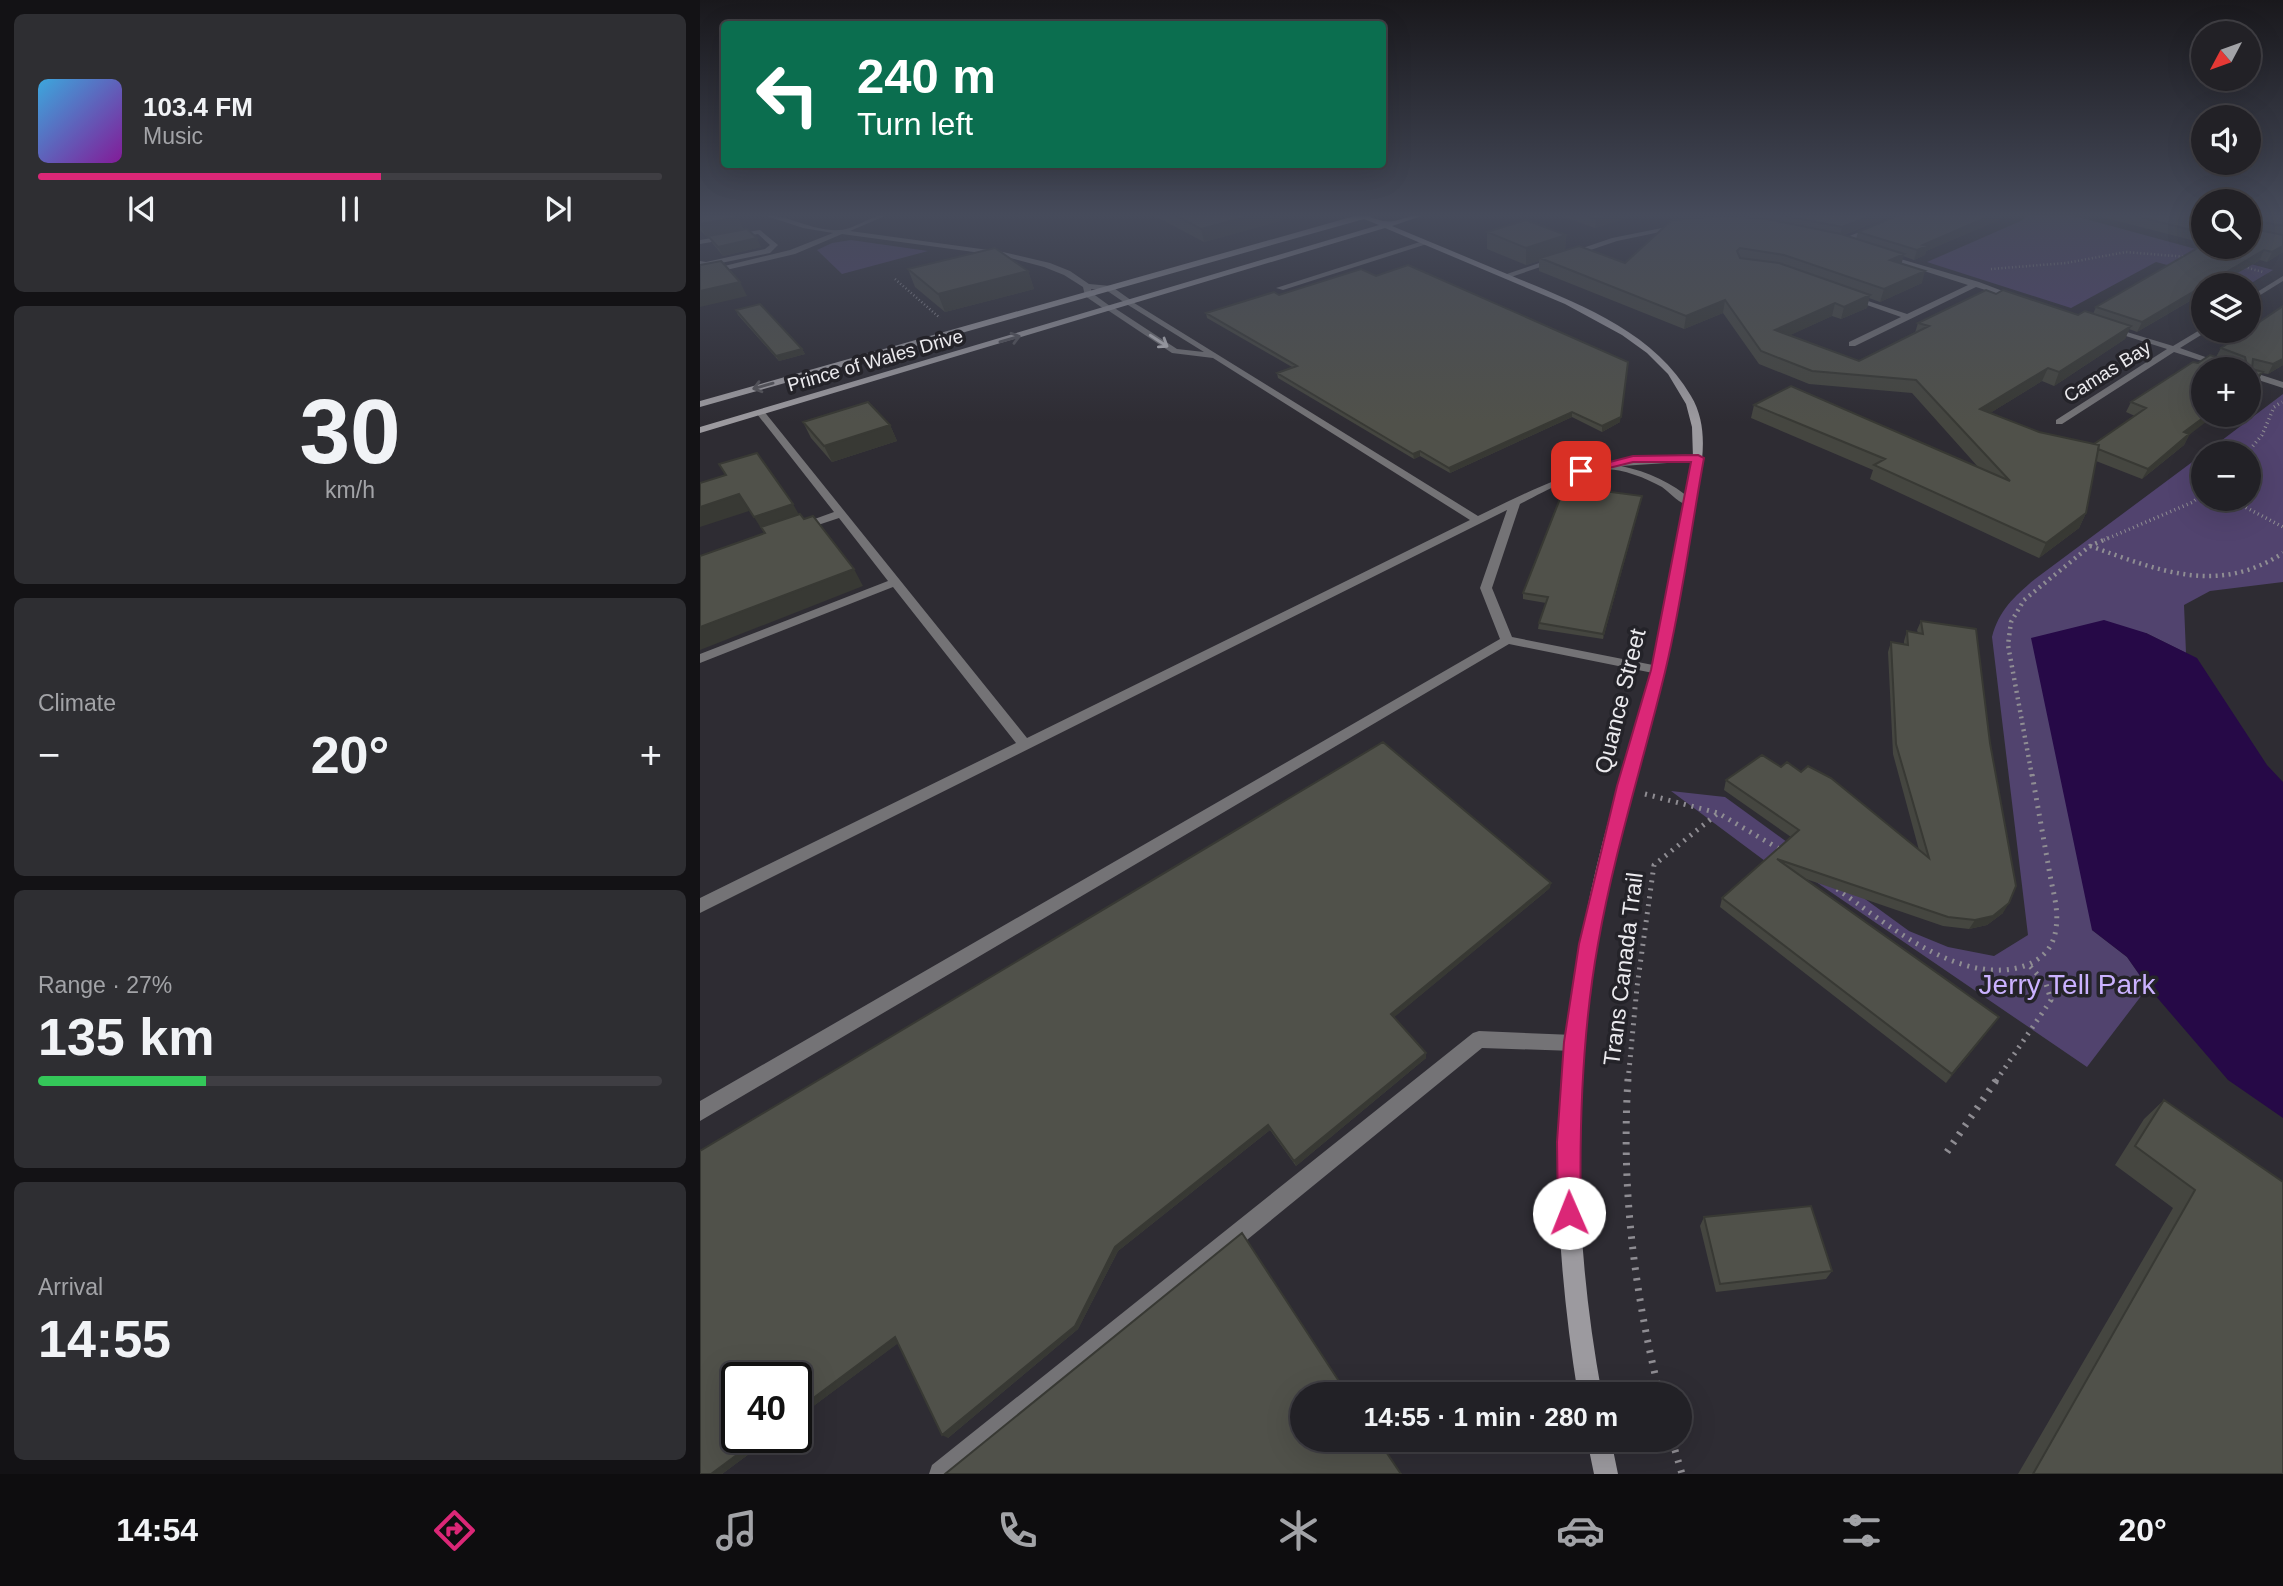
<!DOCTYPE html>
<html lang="en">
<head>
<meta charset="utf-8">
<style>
  body { margin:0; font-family:Arial,sans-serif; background:#2e2e32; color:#f1f3f6; height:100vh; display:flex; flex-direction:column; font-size:26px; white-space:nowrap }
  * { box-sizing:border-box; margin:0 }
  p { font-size:23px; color:#a2a3a7 }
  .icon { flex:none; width:38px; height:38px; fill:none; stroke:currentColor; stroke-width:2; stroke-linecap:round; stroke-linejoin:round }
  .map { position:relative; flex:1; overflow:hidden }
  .side { display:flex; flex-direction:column; gap:14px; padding:14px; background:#131215; width:700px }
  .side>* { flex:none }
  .banner { position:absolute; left:21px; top:21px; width:665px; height:147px; border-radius:7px; box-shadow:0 7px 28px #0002,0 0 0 2px #3f3e43; background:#0b6e4f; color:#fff; overflow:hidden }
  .needle { width:46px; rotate:229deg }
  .buttons { position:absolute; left:1491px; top:21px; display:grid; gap:14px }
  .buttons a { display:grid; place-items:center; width:70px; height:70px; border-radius:50%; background:#222126; box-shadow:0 7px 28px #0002,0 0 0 2px #3f3e43; font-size:35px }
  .speed { position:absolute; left:21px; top:1362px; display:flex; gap:14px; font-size:35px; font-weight:700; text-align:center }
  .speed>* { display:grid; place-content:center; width:91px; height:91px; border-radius:50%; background:#222126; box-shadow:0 7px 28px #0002,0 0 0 2px #3f3e43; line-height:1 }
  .speed .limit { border:4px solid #111; border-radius:10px; background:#fff; color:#111 }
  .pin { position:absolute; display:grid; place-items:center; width:60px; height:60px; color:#fff; margin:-30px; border-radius:14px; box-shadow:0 4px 10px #0006 }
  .me { position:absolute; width:77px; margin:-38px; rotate:359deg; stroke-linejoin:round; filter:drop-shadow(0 0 5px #0008) }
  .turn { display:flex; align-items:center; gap:24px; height:147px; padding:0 21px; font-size:32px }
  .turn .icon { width:91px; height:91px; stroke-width:2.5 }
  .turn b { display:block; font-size:49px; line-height:60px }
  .big { font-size:52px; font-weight:700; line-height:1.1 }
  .side .tile { flex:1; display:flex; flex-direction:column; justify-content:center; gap:10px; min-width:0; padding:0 24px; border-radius:10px; background:#2e2e32 }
  .side .dial { align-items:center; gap:0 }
  .dial b { font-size:91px; line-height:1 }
  .song { display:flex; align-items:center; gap:21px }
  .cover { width:84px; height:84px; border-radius:10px; background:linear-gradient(135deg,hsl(200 70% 55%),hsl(290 70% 35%)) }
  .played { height:7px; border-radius:4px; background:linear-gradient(90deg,#db2777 55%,#3f3e43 55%) }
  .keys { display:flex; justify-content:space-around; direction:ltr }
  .heat { display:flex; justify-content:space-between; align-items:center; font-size:38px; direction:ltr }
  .charge { height:10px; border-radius:5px; background:linear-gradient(90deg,#34c759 27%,#3f3e43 0) }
  .trip { position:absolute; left:590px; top:1382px; width:402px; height:70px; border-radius:35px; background:#222126; box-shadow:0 7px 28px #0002,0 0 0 2px #3f3e43; font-weight:700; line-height:70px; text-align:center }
  .menu { display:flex; height:112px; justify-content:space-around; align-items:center; background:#0e0d0f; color:#a2a3a7 }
  .menu .icon { width:49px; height:49px }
  .menu .current { color:#db2777 }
  .menu b { font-size:32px; color:#f1f3f6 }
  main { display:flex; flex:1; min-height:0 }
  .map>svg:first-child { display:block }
</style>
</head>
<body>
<main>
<section class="side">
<div class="tile">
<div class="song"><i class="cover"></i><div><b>103.4 FM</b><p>Music</p></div></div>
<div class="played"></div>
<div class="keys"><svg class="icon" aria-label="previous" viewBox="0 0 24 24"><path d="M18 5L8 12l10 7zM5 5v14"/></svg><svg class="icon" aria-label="pause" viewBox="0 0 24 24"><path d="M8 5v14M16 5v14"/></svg><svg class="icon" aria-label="next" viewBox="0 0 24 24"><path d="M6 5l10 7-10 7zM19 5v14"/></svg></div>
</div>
<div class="tile dial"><b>30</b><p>km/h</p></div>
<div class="tile"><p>Climate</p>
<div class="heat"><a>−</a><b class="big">20°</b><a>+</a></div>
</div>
<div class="tile"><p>Range · 27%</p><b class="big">135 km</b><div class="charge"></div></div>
<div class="tile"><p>Arrival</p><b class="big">14:55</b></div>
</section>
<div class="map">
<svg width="1583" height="1474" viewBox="0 0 1583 1474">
  <rect width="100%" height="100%" fill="#2e2c33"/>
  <path fill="#51436e" d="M1327,215H1371L1573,270L1548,285H1543L1456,262L1371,308L1227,262L1323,220Z
    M151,240L228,251L142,274L117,250L132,243Z
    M1583,394V582L1510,591L1484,605L1486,653L1446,633L1392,930L1427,957L1448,987L1387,1067L1075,854L1065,861L971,791L1025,797L1209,931L1248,947L1294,956L1328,935L1292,637C1299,610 1315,596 1335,579L1503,454V499H1549V453H1505Z"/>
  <path fill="#260947" d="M1404,620L1446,633L1497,658L1567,765L1583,782V1118L1528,1080L1448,987L1427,957L1392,930L1331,638Z"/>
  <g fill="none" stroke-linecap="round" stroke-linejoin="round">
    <path stroke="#8f8d93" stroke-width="2.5" stroke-dasharray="1 2.5" stroke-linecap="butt" d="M1541,266L1563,272
      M1291,269L1366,263L1426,252L1487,257
      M195,279L240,318"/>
    <path stroke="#8f8d93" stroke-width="3.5" stroke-dasharray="1 3.5" stroke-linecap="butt" d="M1547,453L1562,435L1574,407L1582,402
      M1530,499L1583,527
      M1404,540L1493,502L1503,493"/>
    <path stroke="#8f8d93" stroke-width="4.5" stroke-dasharray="2 4.5" stroke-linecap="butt" d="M1390,546C1458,570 1517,596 1583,553
      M1332,776L1308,645L1311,622L1324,600L1390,546L1408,538"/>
    <path stroke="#8f8d93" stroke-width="5" stroke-dasharray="2 6" stroke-linecap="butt" d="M945,794L1018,813L1081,850
      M1137,889C1186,923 1260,987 1324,966C1342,960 1354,947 1356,928C1359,910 1353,892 1350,875C1344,841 1338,808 1332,774
      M928,1081L937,987L954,865L1017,814
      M1296,1081L1351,1000L1346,984L1329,965"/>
    <path stroke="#8f8d93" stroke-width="7" stroke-dasharray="2.5 8" stroke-linecap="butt" d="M928,1079C921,1187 934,1291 960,1395
      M1247,1152L1297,1079
      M972,1440L982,1474"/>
    <path fill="#747376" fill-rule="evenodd" d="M60,230L78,245L70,253L6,266L0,265V261L6,262L65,249L70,245L58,234L0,244V240Z
      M723,241L730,243L583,290L576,288Z
      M431,301L778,516C840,486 892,459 963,456C976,455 989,454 1002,456V460L998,461L921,466C949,472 971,482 993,501V505C981,507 971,493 962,487C946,478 923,469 905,469C884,469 840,494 820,504L792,588L812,637L958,666L965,670L958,674L809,644L0,1121V1101L800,639L780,588L807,510L0,913V898L316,743L193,587L0,663V654L188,581L139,518L106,529H98V525L134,512L57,414V410H63L327,738L770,520L513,358L472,353L406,309L413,307L477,349L504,352L428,305L427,303Z
      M779,1031L874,1035L880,1037L883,1043L880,1049L874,1051L782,1048L260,1474H229L232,1465L773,1033Z"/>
    <path fill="#747376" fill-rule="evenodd" d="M64,215C89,215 114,232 140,230C156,229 170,215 187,215L150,231L303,252L350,263L370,271L389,284L411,286L435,303L428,305L406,290L391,289L392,293L414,309L407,311L385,296L383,287L364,275L344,267L303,256L142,234L95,254L0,276V272L90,250L133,233L103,228Z
      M1202,215H1212L1144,243L1137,241Z
      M982,224L984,227L917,241L808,278L801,276L912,238Z
      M1180,253L1279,282L1321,298L1317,300L1276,287L1155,346H1149V342L1201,317L1147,298V294L1207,314L1268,285L1180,257Z
      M1583,276V281L1549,302V297Z
      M1407,326L1473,346L1503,328L1506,332L1480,348L1539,369H1527L1474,352L1362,424H1356V420L1467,349L1407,330Z
      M1549,371L1583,382V388L1549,377Z"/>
    <path fill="#9c9a9f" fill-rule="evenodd" d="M672,215L671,217C696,228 699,215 724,215L692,226C732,243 772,259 812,276C877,303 954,331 991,396C1012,431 1000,472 994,510C990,534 986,559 982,584C966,679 934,770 913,864C872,1049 868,1208 902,1395H878C860,1282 851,1167 864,1052C873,973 888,895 909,818C922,769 939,721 951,671C969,601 979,529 993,458L992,427L986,404L968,374L947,353L922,335L865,304L685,228L0,433V427L679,225L664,219L0,407V401L658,215Z
      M887,1440H911L918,1474H894Z"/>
  </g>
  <path fill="#454640" d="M0,215L44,230L61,247L23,256L13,244L8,236H6L0,230Z
    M453,215H579L580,221L504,242Z
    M859,215H935L895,228Z
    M982,215H1194L1144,235L1156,239L1158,232L1199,215H1301L1299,220L1226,251L1225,255L1214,260L1203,256L1201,263L1222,283L1180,302L1169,298L1167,308L1141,319L1132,316L1090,335L1159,361L1215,333L1218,323L1296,294L1378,315L1393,314L1396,307L1503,247L1549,215H1583V252L1567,262L1560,260L1437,332L1429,329L1425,339L1354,386L1342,381L1290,413L1339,432L1394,444L1435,416L1426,412L1431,402L1498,363L1516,357L1521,348L1583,365L1568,374L1562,373L1557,382L1549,389V369L1489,435L1484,445L1442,479L1396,461L1386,513L1379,528L1339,558L1170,479L1173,470L1051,418L1054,405L1279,468L1212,393L1109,384L1059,364L1023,313L984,329L839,271V261L826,265L787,249V232L866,235L865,250L925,263L982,220Z
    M1394,215H1503V243Z
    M208,269L328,271L334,289L245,312L215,287Z
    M579,295L920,422L902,432L872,417L750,473L720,456L714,459L578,378L577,373L592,367L507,318L506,313Z
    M36,310L102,349L105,354L79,361L38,315Z
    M103,422L190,425L197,441L132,462L111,438Z
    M942,496L903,639L838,629L839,623L846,603L823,599V593Z
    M1221,621L1303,913L1287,925L1269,929L1243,926L1106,879L1292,1026L1246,1083L1020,907L1022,898L1091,837L1024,790L1026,780L1219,850L1193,754L1188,652L1191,642L1204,644V641L1207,631L1218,633L1217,630Z
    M850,888L694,1017L726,1058L596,1166L570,1130L418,1251L378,1329L248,1438L198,1343L22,1474H0Z
    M1464,1100L1583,1182V1474H1318L1473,1208L1415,1165L1444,1119Z
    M1004,1217L1132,1271L1126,1279L1016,1292L1000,1226Z"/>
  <path fill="#383934" d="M553,215H579L580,221L504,242L501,229Z
    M909,215H935L895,228L896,219Z
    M982,215H1022V218L981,222Z
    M1173,215H1194L1140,236L1142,227Z
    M1292,215H1301L1299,220L1226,251L1225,255L1214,260L1217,250L1223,245Z
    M38,217L44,230L6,236L0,226V224Z
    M866,235L865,252L840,258L839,261L826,265V248Z
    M57,238L61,247L23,256L18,247Z
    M1583,246V252L1567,262L1572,252Z
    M1564,250L1560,260L1516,285H1505Z
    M1204,254L1201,266L1190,260Z
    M328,271L334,289L245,312L238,294Z
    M1225,271L1222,283L1180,302L1184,289Z
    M40,282L47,296L0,307V291Z
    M1503,286V293L1437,332L1442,322Z
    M1170,295L1167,308L1141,319L1144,307Z
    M1025,300L1023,313L984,329L986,316Z
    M1135,303L1132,316L1073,343L1075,330Z
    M1431,326L1425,339L1354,386L1359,372Z
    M102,349L105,354L79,361L76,356Z
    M1583,359V365L1568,374L1573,364Z
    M928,362L920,422L902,432V426Z
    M1348,368L1342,381L1274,423L1280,409Z
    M1563,372L1557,382L1549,389V383Z
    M872,412V417L750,473L749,468Z
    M1507,415H1515L1489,435L1484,445L1442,479L1448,469L1484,432Z
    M190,425L197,441L132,462L124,446Z
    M720,451V456L714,459L713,454Z
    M39,494L49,511L0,527V507Z
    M942,496L941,502L903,639V634Z
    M93,504L102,520L64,533L54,517Z
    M1386,513L1379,528L1339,558L1346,543Z
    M154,569L163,586L0,650V627Z
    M851,883L850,888L692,1019L691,1014Z
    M1309,903L1303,913L1287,925L1269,929L1275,920Z
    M1299,1017L1292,1026L1246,1083L1252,1074Z
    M726,1053V1058L596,1166L594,1161Z
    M568,1125L570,1130L418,1251L378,1329L248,1438L242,1435L415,1247Z
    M195,1337L201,1341L96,1419V1411Z
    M61,1437H72L22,1474H11Z"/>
  <path fill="#50514a" stroke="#383934" stroke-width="2" d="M0,215H36L38,217L0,224Z
    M475,215H553L501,229Z
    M884,215H909L896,219Z
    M1080,215H1173L1142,227Z
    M1199,215H1292L1223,245L1228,246L1217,250L1158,232Z
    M1432,215H1501L1503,216V233Z
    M1549,215H1583V226L1552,220L1553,229L1583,235V246L1572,252L1564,250L1442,322L1396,307L1503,245V247H1549Z
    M1024,216L1067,219L1141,234L1204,254L1190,260L1225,271L1184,289L1084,255L1040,248L1037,251L1040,258L1079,263L1170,295L1144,307L1135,303L1075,330L1159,361L1229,326L1218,323L1286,290L1296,294L1303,290L1378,315L1385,311L1431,326L1359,372L1348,368L1280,409L1339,432L1399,445L1386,513L1346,543L1174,465L1185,459L1054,405L1091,386L1310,481L1216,380L1112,371L1061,351L1025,300L986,316L840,258L879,246L925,263L972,220Z
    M826,220L866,235L826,248L787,232Z
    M47,229L57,238L18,247L8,236Z
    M295,248L328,271L238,294L208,269Z
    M21,261L40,282L0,291V265Z
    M708,265L928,362L921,417L902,426L872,412L749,468L720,451L713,454L577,373L597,366L506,313L574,292L579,295L661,269L676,276Z
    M60,304L102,349L76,356L36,310Z
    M1583,306V359L1573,364L1553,359L1552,369L1563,372L1549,383V369H1503V415H1507L1484,432L1489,434L1448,469L1398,449L1399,445L1394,444L1446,408L1431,402L1493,362L1498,363L1510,355L1531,362L1546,361L1545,357L1521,348L1547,331H1549V329Z
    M168,402L190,425L124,446L103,422Z
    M57,453L93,504L54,517L39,494L0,507V483L26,475L19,464Z
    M865,486L942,496L903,634L839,623L848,597L823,593Z
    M100,514L104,519L113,516L154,569L0,627V556L65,533L61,527Z
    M1221,621L1276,629L1290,743L1316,886L1309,903L1293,916L1275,920L1248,917L1077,859L1299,1017L1252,1074L1022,898L1099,830L1026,780L1062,755L1081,767L1087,762L1101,772L1108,766L1131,778L1229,858L1196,744L1191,642L1208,645L1207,631L1223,634Z
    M683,742L851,883L691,1014L726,1053L594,1161L568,1125L415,1247L375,1326L242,1435L195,1337L96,1411V1377H37V1437H61L11,1474H0V1151Z
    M1464,1100L1583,1182V1474H1333L1495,1190L1435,1146Z
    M1111,1206L1132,1271L1020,1284L1004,1217Z
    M542,1233L648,1395H602V1440H678L701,1474H245Z"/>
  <defs><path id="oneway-shaft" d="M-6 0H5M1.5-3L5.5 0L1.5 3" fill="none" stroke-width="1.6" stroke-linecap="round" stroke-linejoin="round" transform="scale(1.75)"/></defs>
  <g stroke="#545358">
    <use href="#oneway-shaft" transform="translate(310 339) rotate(-16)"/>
    <use href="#oneway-shaft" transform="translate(63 386) rotate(164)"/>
  </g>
  <use stroke="#c1c0c4" href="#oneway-shaft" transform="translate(459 341) rotate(33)"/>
  <linearGradient id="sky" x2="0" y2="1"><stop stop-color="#19181c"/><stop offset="0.51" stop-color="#464b5b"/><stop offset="1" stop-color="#464b5b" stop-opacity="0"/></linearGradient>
  <rect width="1583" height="422" fill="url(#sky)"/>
  <path fill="#db2777" stroke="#8e194d" stroke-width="2" d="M998,455L1004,458C991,529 982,602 965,672C943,763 914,852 898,944C882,1033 879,1123 881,1213L878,1221L869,1225L861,1221L858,1213L857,1142L864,1042L879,944L917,786L951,670L991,462H933L881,475L875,471L933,456Z"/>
  <g text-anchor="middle" stroke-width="7" stroke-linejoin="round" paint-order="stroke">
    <g font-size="19" fill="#ebeaee" stroke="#242329">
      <text transform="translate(175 360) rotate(-16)" y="7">Prince of Wales Drive</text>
      <text transform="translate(1407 371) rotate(-32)" y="7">Camas Bay</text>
    </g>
    <g font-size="23" fill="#ebeaee" stroke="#242329">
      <text transform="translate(920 701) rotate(-76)" y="8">Quance Street</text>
      <text transform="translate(923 969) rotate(-83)" y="8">Trans Canada Trail</text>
    </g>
    <g font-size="28" fill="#cbb2ff" stroke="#242329">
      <text x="1367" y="994">Jerry Tell Park</text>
    </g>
  </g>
</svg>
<div class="buttons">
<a><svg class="needle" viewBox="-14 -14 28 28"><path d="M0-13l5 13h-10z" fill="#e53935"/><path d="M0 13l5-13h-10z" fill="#a2a3a7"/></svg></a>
<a><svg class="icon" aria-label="sound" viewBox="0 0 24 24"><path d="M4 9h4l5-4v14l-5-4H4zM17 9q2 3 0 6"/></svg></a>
<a><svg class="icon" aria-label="search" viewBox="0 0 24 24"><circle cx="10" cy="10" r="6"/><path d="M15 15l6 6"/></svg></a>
<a><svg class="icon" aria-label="layers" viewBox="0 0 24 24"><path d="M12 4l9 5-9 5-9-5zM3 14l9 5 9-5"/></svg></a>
<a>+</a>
<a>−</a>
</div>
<div class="speed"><div class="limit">40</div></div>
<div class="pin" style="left:881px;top:471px;background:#d93025"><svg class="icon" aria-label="arrive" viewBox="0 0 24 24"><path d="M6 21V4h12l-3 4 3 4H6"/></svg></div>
<svg class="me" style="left:869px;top:1213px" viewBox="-20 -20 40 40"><circle r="19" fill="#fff"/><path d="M0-13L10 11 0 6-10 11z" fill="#db2777"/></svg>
<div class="trip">14:55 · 1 min · 280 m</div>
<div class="banner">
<div class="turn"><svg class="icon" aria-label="left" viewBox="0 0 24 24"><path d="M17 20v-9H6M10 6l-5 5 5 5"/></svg><div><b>240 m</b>Turn left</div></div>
</div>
</div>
</main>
<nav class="menu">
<b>14:54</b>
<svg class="icon current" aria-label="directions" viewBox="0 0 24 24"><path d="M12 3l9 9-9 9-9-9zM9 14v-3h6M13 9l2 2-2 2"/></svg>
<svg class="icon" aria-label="music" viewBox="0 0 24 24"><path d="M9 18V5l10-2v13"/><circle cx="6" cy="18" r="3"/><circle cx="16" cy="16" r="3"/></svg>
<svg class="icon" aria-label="phone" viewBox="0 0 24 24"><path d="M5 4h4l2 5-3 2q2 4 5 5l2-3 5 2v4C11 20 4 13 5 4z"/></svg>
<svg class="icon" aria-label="climate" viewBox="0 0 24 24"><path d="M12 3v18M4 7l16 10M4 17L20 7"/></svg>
<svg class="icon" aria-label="car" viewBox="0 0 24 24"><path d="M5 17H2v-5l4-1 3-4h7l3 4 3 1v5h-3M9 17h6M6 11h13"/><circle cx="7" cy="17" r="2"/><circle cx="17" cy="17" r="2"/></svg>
<svg class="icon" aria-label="filters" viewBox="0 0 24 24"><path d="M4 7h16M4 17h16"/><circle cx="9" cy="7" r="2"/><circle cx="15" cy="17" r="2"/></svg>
<b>20°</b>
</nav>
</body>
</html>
